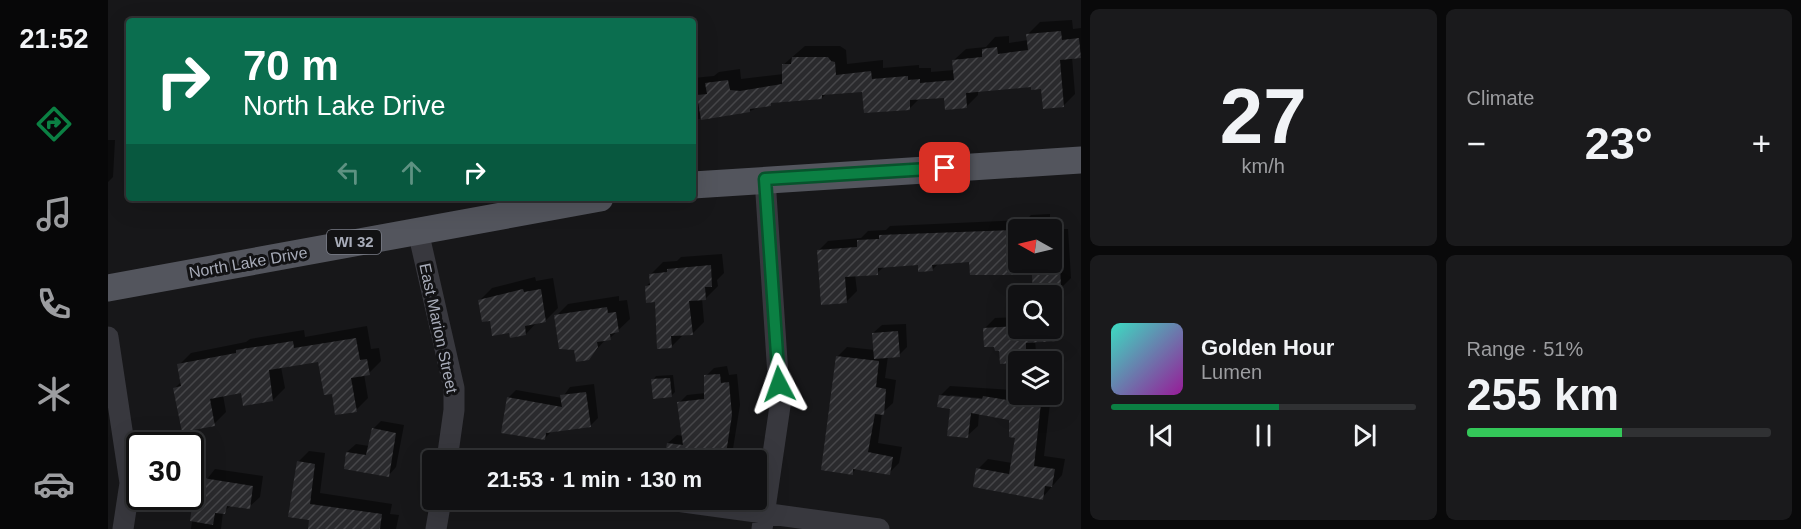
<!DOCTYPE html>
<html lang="en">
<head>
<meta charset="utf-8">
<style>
  body { margin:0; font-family:Arial,sans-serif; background:#1a1a1c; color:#f1f3f6; height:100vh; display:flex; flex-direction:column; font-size:22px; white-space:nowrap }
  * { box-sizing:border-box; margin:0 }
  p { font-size:20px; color:#9c9da0 }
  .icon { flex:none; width:33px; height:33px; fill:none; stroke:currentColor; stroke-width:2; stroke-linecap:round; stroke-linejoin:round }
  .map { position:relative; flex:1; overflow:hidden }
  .drawer { display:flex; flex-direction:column; gap:9px; padding:9px; background:#09090a; width:720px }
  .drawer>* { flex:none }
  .banner { position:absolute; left:18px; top:18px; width:570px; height:183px; border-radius:6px; box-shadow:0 6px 24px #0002,0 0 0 2px #303133; background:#0b6e4f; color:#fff; overflow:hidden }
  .needle { width:39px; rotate:278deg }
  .controls { position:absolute; left:900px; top:219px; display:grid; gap:12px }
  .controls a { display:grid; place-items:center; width:54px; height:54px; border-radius:6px; background:#111113; box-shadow:0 6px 24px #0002,0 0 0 2px #303133; font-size:30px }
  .speed { position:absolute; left:18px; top:432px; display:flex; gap:12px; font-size:30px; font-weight:700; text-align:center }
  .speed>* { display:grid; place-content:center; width:78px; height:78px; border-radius:50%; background:#111113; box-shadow:0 6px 24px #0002,0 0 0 2px #303133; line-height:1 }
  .speed .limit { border:3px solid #111; border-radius:9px; background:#fff; color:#111 }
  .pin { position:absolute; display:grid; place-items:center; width:51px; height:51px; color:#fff; margin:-26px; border-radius:12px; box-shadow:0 3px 9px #0006 }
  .me { position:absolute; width:66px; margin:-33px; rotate:356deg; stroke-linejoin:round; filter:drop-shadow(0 0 4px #0008) }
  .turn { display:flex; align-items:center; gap:21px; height:126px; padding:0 18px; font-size:27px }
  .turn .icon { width:78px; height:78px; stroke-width:2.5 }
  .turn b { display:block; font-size:42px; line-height:51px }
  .lanes { display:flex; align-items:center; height:57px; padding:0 18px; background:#0003; justify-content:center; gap:30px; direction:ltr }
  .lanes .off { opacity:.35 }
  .big { font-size:45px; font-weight:700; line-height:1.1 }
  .drawer .card { flex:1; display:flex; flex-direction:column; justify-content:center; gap:9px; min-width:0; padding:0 21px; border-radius:9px; background:#1a1a1c }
  .drawer .dial { align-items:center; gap:0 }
  .dial b { font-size:78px; line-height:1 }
  .song { display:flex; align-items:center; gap:18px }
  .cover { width:72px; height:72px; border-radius:9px; background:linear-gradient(135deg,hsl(170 70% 55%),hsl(300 70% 35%)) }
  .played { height:6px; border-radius:3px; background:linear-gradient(90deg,#0b8043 55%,#303133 55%) }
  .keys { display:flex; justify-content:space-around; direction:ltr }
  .heat { display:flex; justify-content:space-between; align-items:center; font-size:33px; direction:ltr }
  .charge { height:9px; border-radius:4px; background:linear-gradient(90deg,#34c759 51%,#303133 0) }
  .drawer .tiles { flex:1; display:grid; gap:9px; grid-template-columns:repeat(2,1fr) }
  .trip { position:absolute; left:314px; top:450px; width:345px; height:60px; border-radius:6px; background:#111113; box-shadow:0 6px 24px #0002,0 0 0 2px #303133; font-weight:700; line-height:60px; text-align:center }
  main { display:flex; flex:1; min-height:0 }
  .menu { display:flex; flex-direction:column; width:108px; justify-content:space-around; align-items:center; background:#070708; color:#9c9da0 }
  .menu .icon { width:42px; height:42px }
  .menu .current { color:#0b8043 }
  .menu b { font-size:27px; color:#f1f3f6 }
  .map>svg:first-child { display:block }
</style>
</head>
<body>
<main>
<nav class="menu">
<b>21:52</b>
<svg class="icon current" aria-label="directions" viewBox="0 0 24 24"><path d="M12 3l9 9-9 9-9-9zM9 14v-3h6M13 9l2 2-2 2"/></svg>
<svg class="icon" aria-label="music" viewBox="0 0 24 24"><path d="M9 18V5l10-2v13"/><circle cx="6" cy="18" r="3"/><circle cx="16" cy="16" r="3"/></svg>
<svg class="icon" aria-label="phone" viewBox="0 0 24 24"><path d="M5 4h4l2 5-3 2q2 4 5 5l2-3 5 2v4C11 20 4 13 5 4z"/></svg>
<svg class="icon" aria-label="climate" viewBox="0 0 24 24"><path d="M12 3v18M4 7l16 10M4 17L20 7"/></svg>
<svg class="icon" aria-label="car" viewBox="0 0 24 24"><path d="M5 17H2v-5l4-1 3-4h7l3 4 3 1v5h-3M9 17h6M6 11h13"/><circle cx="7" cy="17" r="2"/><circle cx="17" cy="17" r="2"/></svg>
</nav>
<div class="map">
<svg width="973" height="529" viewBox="0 0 973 529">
  <defs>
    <pattern id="building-hatch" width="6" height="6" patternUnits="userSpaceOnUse" patternTransform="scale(1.5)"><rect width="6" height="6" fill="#2a2a2d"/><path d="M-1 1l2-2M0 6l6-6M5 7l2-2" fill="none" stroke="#464649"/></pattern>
  </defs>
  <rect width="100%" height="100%" fill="#171719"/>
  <path fill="#0007" fill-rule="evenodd" d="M964,20L965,29L973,28V56L964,57L967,94L955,106L934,87L924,85L870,90V95L858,107L837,96L812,98L802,108L756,90L719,93L714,98L666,101L642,111L585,120V78L606,76L611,72L632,69L633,79L676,74L675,65L697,46H732L738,50L739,64L775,60V68L811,65V68H823V72L847,70L846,60L858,49L878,47L887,37L901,36V43L920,40V34L932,22Z
    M0,140H7L5,177L0,182Z
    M942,214V217H951L952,229H960L963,278L953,288L926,273L863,274L862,261L831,263L824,270L811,263L777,266L769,273L747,275L749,291L739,301L710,251L720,241L753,238L760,231L778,230L782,226L918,220L923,215ZM910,230H944V262H910Z
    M614,254L616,273L609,280L610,286L598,298L594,299L596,322L584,334H576L563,347L548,301L538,286L544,281L543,274L555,262L569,261L573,257Z
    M427,277L428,281L445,278L450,308L437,321L429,322L418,334L402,332L383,319L372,300L384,288Z
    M511,296V301L519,300L522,319L502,338L498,339L481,358L467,348L448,316L460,304Z
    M910,317V328H944V317L947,319L943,330L927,341L929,362H910V394H943L936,456L957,459L954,475L934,498L870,469L880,459L904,463L909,437L902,419L871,413L870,426L859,436L843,408L832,396L842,386L905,390L902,362L877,328L887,318ZM842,395L882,399L881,402L841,396Z
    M798,324L799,347L791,355L780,356L777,378L788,380L785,403L774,413L770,443L794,447L791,463L781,473L749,468L744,473L729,357L739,347L767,350L765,333L774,325Z
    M259,326L263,349L271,348L273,361L261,373L256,374L260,398L248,410L211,360L173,367L177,388L165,400L134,391L115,395L118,412L106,424L67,388L74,381L71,365L83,353L138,342L142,339L196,330L197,337Z
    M619,366L621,375L629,374L632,405L624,455L618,460L581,458L578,460H558L560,443L569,435L575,436L571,403L579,395L598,393V376L606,368Z
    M565,375L567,392L563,396L545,380L548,376Z
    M486,384L490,418L482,426L444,431L437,438L400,398L408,390L454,398L462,387Z
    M273,421L296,425L288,467L280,476L239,452L248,444L261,446L265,429Z
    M201,451L217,453L212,493L284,504L282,514L291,515L288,529H202L203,518L190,462Z
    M107,469L155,476L152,497L141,507L124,505L115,512L113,529H83L88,493Z"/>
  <path fill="url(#building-hatch)" d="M953,31L954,40L971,38L973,58L952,60L956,107L935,109L933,89L923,90V87L858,93L859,108L837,110L836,98L802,100V110L756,113L754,92L714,95V99L663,103V106L642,109V112L593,120L589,95L599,94L597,83L620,80L622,90L632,91L674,84V64H683L684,57H720L723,61L727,62L728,75L763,71L764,79L800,76V80L812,79V83L846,80L844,60L874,57V49L889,47L890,54L920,50L918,34Z
    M906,230L908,275H862L861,262L824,265L825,271L810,272V265L770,268V275L737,277L739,303L713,305L709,250L749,247V240L771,239V235Z
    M923,262H952L953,289L925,291Z
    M603,265L604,287H597L598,300L581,301L585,335L563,336L564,348L549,349L547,302L538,303L537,286L542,285L541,274L559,272V269Z
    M415,289L416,292L433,289L438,322L417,326L418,335L402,338L401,333L384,336L382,321L374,322L370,300Z
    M499,307L500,313L508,312L511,332L502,334L503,340L489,342L490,347L481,360L468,362L466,350L451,349L446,315Z
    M910,326V328H950V341L918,343V362L892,364L891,351H887L886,347H876L875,328Z
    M790,331L792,357L766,359L764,333Z
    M248,338L252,360L259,359L262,375L243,378L249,412L227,415L224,394L216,395L210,362L161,370L165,401L135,406L133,393L102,399L107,426L74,432L65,388L73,386L69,364L128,353V350L185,341L186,348Z
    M728,356L771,361L768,387L778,389L776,415L767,414L760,452L785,457L782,475L745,469V475L713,470Z
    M612,374L613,383L621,382L624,415L617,460H556L559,443L575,445L569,402L596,399V375Z
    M562,378L564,397L545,399L543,379Z
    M478,392L483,427L438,433L437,440L393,433L399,397L454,407L452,395Z
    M904,394H934L926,466L947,469L944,487L937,486L935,500L865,487L868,468L901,474L907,438L901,437V420L863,413L860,438L839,436L842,409L829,407L831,395L874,399L875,396L905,401Z
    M264,428L288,433L281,477L236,469L238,452L258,455Z
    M189,461L207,464L202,504L274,514L272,529H200L201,520L180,517Z
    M95,478L145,486L142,509L119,506L117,514L107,513L105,525L82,521L86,492L93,493Z"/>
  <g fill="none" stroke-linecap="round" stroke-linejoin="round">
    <path stroke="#38383e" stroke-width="21" d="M310,231L346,388V410L339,460
      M0,337L22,483L15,529
      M561,500L771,529
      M328,529L333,500
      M654,529L672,406L657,179"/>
    <path stroke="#53555d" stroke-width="27" d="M585,185L973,160
      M0,288L492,198"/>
  </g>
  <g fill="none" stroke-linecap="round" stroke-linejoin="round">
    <defs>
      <path id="route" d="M671,384L657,179L837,168"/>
    </defs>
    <use href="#route" stroke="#07532c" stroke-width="15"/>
    <use href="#route" stroke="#0b8043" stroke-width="10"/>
  </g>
  <g text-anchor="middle" stroke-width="6" stroke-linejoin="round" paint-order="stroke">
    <rect fill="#121214" stroke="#7b7e88" stroke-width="1.5" x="219" y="230" width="54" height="24" rx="4.5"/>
    <g font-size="15" font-weight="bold" fill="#a8acb9">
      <text x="246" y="247">WI 32</text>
    </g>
    <g font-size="16" fill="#a8acb9" stroke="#121214">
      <text transform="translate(140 262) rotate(-10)" y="6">North Lake Drive</text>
      <text transform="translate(331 328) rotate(78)" y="6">East Marion Street</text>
    </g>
  </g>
</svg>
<div class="controls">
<a><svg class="needle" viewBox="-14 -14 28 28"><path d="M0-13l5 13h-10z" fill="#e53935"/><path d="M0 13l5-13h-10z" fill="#9c9da0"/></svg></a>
<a><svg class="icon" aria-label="search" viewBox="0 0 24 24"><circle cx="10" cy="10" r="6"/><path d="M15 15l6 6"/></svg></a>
<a><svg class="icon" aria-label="layers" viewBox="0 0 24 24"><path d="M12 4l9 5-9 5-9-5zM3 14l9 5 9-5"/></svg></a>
</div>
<div class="speed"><div class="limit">30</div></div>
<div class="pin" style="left:837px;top:168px;background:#d93025"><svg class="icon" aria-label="arrive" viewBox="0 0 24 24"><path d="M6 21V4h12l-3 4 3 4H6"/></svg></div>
<svg class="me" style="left:671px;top:384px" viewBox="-20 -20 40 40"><path d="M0-17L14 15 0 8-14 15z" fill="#0b8043" stroke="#fff" stroke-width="4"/></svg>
<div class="trip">21:53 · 1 min · 130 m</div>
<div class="banner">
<div class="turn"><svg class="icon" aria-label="right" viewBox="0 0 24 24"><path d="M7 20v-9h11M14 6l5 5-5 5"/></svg><div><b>70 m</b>North Lake Drive</div></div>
<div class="lanes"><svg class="icon off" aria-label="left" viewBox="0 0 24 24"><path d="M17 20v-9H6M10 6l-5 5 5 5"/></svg><svg class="icon off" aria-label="ahead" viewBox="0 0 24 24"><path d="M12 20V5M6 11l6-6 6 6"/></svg><svg class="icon" aria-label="right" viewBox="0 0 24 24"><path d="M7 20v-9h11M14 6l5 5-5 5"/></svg></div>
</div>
</div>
<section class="drawer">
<div class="tiles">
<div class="card dial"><b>27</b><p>km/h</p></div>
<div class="card"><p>Climate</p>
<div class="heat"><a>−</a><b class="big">23°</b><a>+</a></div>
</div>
<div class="card">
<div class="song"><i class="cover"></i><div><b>Golden Hour</b><p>Lumen</p></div></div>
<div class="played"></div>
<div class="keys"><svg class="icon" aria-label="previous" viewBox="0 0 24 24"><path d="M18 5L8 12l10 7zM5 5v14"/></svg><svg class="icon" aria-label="pause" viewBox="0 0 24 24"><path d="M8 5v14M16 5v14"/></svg><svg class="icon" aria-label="next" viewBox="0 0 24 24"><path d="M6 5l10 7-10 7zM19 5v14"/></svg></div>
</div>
<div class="card"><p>Range · 51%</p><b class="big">255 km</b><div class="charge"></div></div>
</div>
</section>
</main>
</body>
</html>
